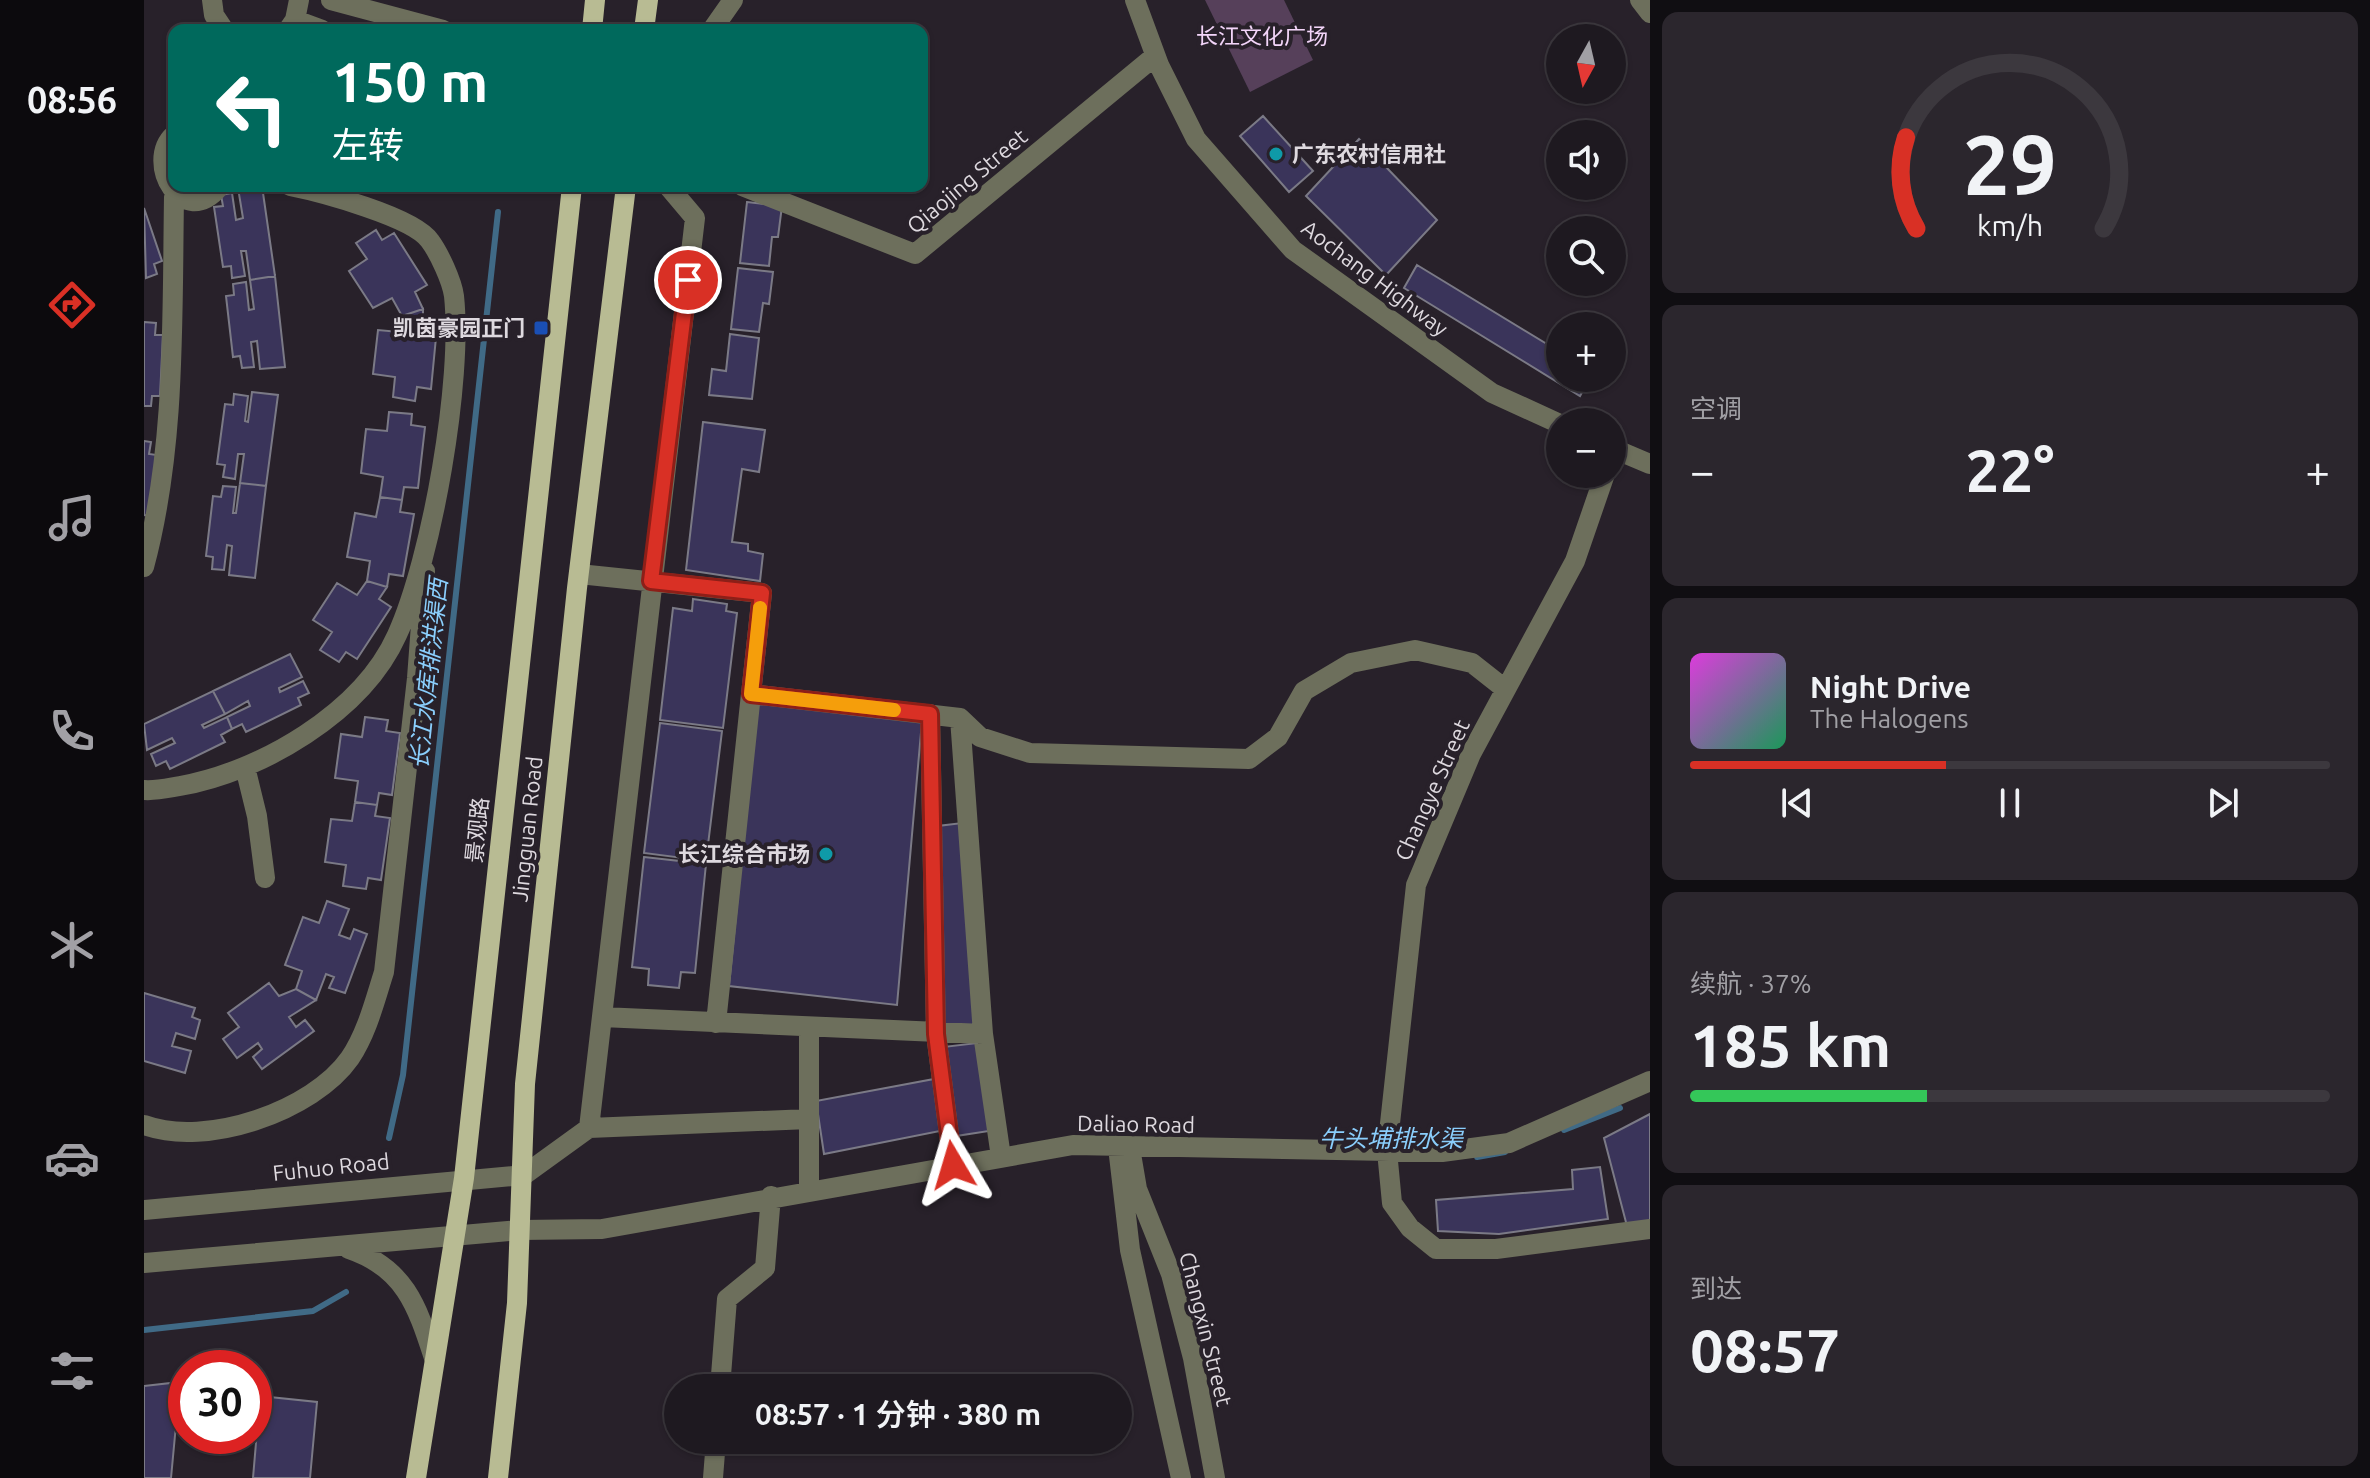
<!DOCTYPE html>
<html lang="zh">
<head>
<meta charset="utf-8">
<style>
  body { margin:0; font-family:Ubuntu,"Noto Sans SC",sans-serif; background:#2b262d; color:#f1f3f6; height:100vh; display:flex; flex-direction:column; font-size:30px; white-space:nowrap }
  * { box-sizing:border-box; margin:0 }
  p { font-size:26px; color:#a1a0a5 }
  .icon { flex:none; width:44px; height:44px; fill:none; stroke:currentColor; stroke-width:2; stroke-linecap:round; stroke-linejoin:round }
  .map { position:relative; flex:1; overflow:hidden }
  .panel { display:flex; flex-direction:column; gap:12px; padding:12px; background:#100e12; width:720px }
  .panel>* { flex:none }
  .top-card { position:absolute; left:24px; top:24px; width:760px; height:168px; border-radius:16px; box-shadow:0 2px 6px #0004,0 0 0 2px #3c383e; background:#00695c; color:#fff; overflow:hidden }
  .needle { width:52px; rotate:188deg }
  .controls { position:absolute; left:1402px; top:24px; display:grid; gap:16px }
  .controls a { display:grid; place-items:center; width:80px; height:80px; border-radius:50%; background:#1e1920; box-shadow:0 2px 6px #0004,0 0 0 2px #3c383e; font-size:40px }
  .speed { position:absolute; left:24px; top:1350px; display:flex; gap:16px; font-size:40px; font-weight:700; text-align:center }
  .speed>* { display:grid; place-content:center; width:104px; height:104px; border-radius:50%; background:#1e1920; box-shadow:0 2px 6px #0004,0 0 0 2px #3c383e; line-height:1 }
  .speed .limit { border:12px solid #d22; background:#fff; color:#111 }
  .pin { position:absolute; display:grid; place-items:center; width:68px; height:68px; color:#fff; margin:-34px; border:4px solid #fff; border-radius:50%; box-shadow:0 2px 8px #0007 }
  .me { position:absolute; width:88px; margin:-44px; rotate:353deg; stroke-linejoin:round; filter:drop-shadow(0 0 6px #0008) }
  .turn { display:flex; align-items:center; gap:28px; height:168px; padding:0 32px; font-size:36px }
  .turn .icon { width:104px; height:104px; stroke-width:2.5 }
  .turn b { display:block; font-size:56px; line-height:68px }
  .big { font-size:60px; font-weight:600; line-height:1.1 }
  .panel .card { flex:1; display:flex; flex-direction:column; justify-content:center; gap:12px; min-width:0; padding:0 28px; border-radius:16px; background:#2b262d }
  .panel .dial { align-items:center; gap:0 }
  .dial svg { height:208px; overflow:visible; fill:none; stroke:#3c383e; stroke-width:7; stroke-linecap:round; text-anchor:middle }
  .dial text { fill:#f1f3f6; stroke:none }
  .song { display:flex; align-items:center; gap:24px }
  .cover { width:96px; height:96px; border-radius:12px; background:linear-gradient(135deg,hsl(300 70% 55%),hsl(150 70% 35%)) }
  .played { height:8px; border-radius:4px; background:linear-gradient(90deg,#d93025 40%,#3c383e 40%) }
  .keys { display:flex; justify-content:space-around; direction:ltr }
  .heat { display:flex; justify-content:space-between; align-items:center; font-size:44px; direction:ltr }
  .charge { height:12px; border-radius:6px; background:linear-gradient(90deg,#34c759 37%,#3c383e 0) }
  .trip { position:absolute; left:520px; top:1374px; width:468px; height:80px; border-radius:40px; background:#1e1920; box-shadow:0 2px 6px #0004,0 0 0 2px #3c383e; font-weight:600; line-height:80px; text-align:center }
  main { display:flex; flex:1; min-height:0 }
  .menu { display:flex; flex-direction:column; width:144px; justify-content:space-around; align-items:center; background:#0c0a0d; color:#a1a0a5 }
  .menu .icon { width:56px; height:56px }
  .menu .selected { color:#d93025 }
  .menu b { font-size:36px; color:#f1f3f6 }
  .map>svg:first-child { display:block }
</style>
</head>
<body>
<main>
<nav class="menu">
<b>08:56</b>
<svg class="icon selected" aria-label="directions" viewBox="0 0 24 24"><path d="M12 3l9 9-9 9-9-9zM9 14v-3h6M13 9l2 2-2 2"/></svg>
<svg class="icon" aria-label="music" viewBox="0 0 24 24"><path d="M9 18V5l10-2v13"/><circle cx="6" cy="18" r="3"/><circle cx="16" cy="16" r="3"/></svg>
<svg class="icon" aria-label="phone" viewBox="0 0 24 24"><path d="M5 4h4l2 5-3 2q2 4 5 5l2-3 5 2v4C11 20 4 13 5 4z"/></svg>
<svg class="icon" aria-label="climate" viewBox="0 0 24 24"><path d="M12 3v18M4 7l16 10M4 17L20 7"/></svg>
<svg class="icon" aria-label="car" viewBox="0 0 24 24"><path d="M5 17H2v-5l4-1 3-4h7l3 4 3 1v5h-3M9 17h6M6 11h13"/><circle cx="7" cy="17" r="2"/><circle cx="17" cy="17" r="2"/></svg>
<svg class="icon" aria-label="filters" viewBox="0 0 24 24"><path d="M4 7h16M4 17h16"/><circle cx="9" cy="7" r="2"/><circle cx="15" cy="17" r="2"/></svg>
</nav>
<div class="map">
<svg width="1506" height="1478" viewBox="0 0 1506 1478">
  <rect width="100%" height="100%" fill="#28212a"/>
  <path fill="#56405a" d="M1061,0H1140L1169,60L1106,92Z"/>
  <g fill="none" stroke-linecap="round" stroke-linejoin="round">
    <path stroke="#406a86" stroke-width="6" d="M1420,1130L1476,1108
      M245,1138L259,1075L354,212
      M1333,1157L1361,1152
      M0,1330L169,1311L202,1292"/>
  </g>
  <path fill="#3a345a" stroke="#7b7a86" stroke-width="2" d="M1119,116L1169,171L1145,192L1096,136Z
    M1215,139L1293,220L1242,275L1162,196Z
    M118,186L131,276L106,280L102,251H97L101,276L88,278L87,266L79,267L70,207L79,206L77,195L88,193L92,220L99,218L94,188Z
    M603,202L638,206L634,237H628L625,266L596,263Z
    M0,208L18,261L10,264L13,274L2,278Z
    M232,230L238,240L250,233L283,285L271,292L279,309L258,316L248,298L229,308L205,271L223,259L212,243Z
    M1273,265L1416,352V378H1446L1436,396L1260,288Z
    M594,268L629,272L625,304L619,303L615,332L587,329Z
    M131,276L141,367L116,369L113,341L107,342L110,367L98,368L96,356L89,357L82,296L90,295L89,284L102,282L105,310L110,309L106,280Z
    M279,309V326L293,327L287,389L273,387L271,401L249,397L251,377L229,374L234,330L255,332L258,316Z
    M0,322L12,323L11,335H19L16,396H8L7,406H0Z
    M586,334L615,338L608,399L565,395L568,369L582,371Z
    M108,392L134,395L122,486L96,483L100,454H94L91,479L79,477L81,465L73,464L81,404L89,405L90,394L104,396L101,421L104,422Z
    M245,412L268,414L267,425L281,427L274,488L260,487L258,500L236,497L239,477L217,473L222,429L243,431Z
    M559,422L621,430L615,472L598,469L588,542L604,544V551L619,554L616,581L542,570Z
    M0,441L7,442L5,454L13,455L4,516L0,515Z
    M96,483L122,486L111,578L85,575L88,546L83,545L80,570L68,569L69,557L62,556L69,496L77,497L79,486L92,487L89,513H92Z
    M236,497L258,500L256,512L270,514L259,576L245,574L243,587L223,581L226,561L203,557L211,513L232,517Z
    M223,581L243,587L235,599L247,607L213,659L202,652L195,662L176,650L188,632L169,620L193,583L213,595Z
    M549,599L583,604L582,611L593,613L579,728L516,720L529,608L548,611Z
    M146,654L158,677L135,688L136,692L159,681L165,693L154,698L157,705L102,732L98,724L88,729L83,717L106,706L104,701L81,714L69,691Z
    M69,691L81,714L58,725L60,728L83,717L88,729L77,735L81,742L26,769L22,761L12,766L7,754L31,743L28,738L3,750L0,724Z
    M613,703L778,721L753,1005L585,986Z
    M221,717L244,720L242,731L256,733L248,795L235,793L233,805L211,802L214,781L191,778L197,734L218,737Z
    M516,723L578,731L562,861L500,853Z
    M211,802L233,805L231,816L246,818L237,880L224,878L222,889L199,886L202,865L181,862L187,819L208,821Z
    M818,823L831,1026H797L794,826Z
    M500,857L562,864L551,973L537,972L535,988L504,985L505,969L488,967Z
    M183,901L205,909L195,935L206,939L210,929L223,934L201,993L185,988L190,977L182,974L172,1000L152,989L158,971L141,965L159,917L175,923Z
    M125,983L135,996L152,989L172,1000L145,1017L152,1027L161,1020L170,1031L118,1069L109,1057L118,1049L114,1043L93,1058L79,1039L95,1027L84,1013Z
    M0,993L51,1008L48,1017L56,1020L51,1039L32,1033L28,1046L47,1051L41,1073L0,1061Z
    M833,1043L845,1131L812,1136L799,1047Z
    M790,1079L796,1131L680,1154L672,1101Z
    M1506,1114V1223L1484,1230L1460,1138Z
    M1456,1167L1464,1219L1355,1234L1294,1231L1292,1200L1429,1189L1428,1170Z
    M36,1382L27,1478H0V1386Z
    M116,1396L173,1402L166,1478H109Z"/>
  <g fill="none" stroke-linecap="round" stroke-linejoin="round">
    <path stroke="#6d6f5c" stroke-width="20" d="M68,0L70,15L80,30
      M187,0L299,30
      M991,0L1015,65L1052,139L1149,250L1348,393L1416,424
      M1496,0L1506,13
      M151,20L178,30
      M144,30L151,20L155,0
      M568,30L589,0
      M30,135C0,162 39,232 76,186
      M598,186L771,254L1011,56
      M1468,448L1506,464
      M1461,474L1431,561L1327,754L1272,885L1243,1151L1248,1203L1266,1228L1292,1249H1352L1506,1229
      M0,567C32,448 28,320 30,197
      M435,574L618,593L607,694
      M786,714L792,1034L809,1165
      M816,718L839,1034
      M101,767L113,816L121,878
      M0,790C12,791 24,788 36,786C116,772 218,713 253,635C288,558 319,380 310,296C308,281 295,253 286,241C270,217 176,192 146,186
      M458,1017L839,1034L857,1157
      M572,1023L607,694L816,718L836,737L886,753L1105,759L1134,737L1160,691L1207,663L1271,650L1328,663L1361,689
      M0,1125C62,1148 169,1111 206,1058C223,1033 231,1000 240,972L273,678L281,571
      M445,1128L665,1119
      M974,1147L986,1250L1037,1478
      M986,1148L993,1189L1027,1274L1049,1358L1071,1478
      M665,1189V1028
      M0,1210L380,1175L445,1128L551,218L524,186
      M205,1249C261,1268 273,1306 290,1358
      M0,1263L376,1230L458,1229L929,1145L1298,1152L1365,1143L1506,1081
      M576,1388L583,1299L621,1268L627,1196
      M569,1478L572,1440"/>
    <path stroke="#b8bb93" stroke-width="20" d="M448,30L451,0
      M500,30L504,0
      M272,1478L320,1178L428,186
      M354,1478L373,1303L381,1084L433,588L482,186"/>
  </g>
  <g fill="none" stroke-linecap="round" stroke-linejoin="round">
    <defs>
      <path id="route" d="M544,280L507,581L618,593L607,694L786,714L792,1034L809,1165"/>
    </defs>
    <use href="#route" stroke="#8d1f18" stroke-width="20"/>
    <use href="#route" stroke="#d93025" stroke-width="14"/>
    <path stroke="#f59e0b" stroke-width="14" d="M616,608L607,694L750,710"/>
  </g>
  <g fill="#0f9aa8" stroke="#28212a" stroke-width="3">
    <circle cx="1132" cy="154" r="8"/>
    <circle cx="682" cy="854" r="8"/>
  </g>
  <rect fill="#1a4fb4" stroke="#28212a" stroke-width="3" x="389" y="320" width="16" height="16" rx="4"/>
  <g text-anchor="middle" stroke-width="8" stroke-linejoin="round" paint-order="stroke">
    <g font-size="22" fill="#f3d5f9" stroke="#28212a">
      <text x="1118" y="44">长江文化广场</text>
    </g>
    <g font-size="22" font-weight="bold" fill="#ded9df" stroke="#28212a" text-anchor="end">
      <text x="1148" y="162" text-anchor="start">广东农村信用社</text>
      <text x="381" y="336">凯茵豪园正门</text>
      <text x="666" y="862">长江综合市场</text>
    </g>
    <g font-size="22" fill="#ded9df" stroke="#28212a">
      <text transform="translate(823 181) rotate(-40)" y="8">Qiaojing Street</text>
      <text transform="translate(1231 278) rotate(37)" y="8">Aochang Highway</text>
      <text transform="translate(1288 790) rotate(-66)" y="8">Changye Street</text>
      <text transform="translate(383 829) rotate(-84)" y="8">Jingguan Road</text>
      <text transform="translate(333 830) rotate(-84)" y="8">景观路</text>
      <text transform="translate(992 1124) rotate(1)" y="8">Daliao Road</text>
      <text transform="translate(187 1167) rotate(-6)" y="8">Fuhuo Road</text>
      <text transform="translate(1062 1329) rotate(76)" y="8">Changxin Street</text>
    </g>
    <g font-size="24" font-style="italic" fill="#8acefc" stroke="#28212a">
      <text transform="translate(285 674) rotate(-84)" y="8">长江水库排洪渠西</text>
      <text x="1247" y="1147">牛头埔排水渠</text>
    </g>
  </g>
</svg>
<div class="controls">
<a><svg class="needle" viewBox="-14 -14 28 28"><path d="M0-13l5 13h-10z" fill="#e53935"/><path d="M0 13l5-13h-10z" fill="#a1a0a5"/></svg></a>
<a><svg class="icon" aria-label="sound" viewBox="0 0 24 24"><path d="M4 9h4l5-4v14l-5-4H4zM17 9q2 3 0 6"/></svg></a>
<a><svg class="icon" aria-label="search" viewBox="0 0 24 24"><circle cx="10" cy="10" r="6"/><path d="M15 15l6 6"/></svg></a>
<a>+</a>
<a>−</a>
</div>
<div class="speed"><div class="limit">30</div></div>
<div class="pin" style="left:544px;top:280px;background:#d93025"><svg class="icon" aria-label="arrive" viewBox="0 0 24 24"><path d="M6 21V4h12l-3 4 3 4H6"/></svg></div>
<svg class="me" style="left:809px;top:1165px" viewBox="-20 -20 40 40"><path d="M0-17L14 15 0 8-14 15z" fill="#d93025" stroke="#fff" stroke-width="4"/></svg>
<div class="trip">08:57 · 1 分钟 · 380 m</div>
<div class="top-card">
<div class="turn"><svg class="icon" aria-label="left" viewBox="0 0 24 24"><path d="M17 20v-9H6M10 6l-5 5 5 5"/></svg><div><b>150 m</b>左转</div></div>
</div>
</div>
<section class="panel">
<div class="card dial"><svg viewBox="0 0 100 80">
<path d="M14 69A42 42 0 1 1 86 69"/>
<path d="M14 69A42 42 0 0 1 10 34" stroke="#d93025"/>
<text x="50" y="56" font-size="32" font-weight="700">29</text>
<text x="50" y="72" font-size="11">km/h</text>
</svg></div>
<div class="card"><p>空调</p>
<div class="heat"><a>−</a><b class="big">22°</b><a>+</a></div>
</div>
<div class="card">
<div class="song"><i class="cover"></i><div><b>Night Drive</b><p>The Halogens</p></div></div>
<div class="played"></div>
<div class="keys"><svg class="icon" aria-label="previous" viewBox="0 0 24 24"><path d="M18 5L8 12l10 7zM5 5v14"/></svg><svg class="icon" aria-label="pause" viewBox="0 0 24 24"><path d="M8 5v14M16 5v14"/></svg><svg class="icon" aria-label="next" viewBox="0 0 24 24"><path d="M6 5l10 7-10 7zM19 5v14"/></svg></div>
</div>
<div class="card"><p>续航 · 37%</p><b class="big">185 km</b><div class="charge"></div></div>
<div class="card"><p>到达</p><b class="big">08:57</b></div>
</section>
</main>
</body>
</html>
